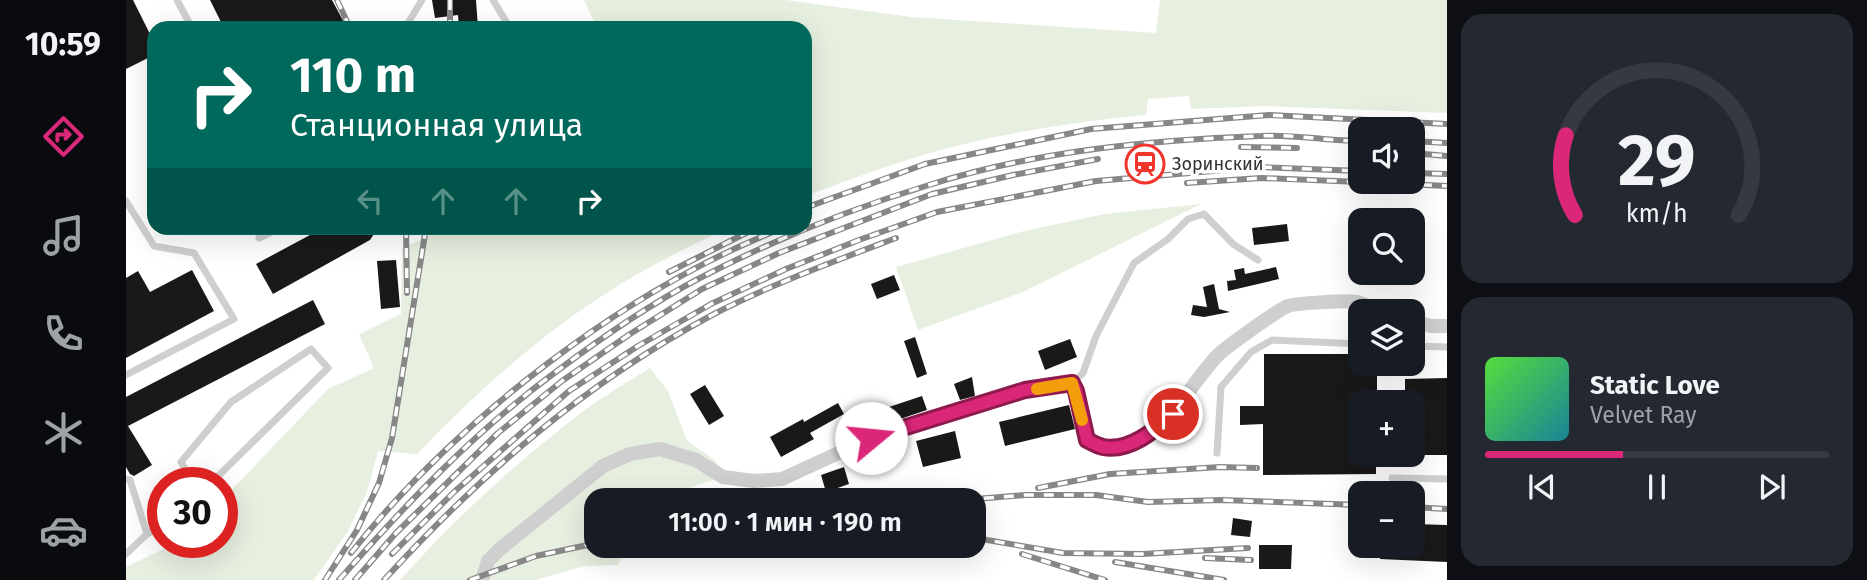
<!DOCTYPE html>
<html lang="ru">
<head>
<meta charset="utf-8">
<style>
  body { margin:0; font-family:"Fira Sans",sans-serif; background:#242831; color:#f1f3f6; height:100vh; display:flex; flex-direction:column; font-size:26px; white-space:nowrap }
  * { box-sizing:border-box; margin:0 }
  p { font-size:23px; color:#9ea1a6 }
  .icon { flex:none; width:38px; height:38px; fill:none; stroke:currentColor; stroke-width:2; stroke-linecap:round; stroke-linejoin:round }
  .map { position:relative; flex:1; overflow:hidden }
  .side { display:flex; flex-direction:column; gap:14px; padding:14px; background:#0d0f14; width:420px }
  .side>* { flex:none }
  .hud { position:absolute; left:21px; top:21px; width:665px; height:214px; border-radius:21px; box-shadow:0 7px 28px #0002; background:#00695c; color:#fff; overflow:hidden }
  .buttons { position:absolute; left:1222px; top:117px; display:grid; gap:14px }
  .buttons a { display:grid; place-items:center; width:77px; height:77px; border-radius:14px; background:#171b24; box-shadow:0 7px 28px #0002; font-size:35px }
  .speed { position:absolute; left:21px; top:467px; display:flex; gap:14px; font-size:35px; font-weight:700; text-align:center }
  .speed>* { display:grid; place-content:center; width:91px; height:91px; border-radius:50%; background:#171b24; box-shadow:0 7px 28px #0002; line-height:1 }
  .speed .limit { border:10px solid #d22; background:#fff; color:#111 }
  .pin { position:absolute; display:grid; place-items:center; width:60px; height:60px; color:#fff; margin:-30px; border:4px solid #fff; border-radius:50%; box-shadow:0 2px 7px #0007 }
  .me { position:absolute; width:77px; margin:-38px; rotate:73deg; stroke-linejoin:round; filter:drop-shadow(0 0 5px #0008) }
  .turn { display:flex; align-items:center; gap:24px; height:147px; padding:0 28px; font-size:32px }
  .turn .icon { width:91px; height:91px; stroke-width:2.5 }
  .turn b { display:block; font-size:49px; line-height:60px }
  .lanes { display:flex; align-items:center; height:66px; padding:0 28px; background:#0003; justify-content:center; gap:35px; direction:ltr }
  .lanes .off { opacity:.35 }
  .side .widget { flex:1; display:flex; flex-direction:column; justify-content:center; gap:10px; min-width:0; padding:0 24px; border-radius:21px; background:#242831 }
  .side .dial { align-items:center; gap:0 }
  .dial svg { height:182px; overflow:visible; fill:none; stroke:#363941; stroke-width:7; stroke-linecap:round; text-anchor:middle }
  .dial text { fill:#f1f3f6; stroke:none }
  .song { display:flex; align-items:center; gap:21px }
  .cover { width:84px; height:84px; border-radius:10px; background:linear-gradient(135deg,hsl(110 70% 55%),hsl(190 70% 35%)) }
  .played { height:7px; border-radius:4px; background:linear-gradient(90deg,#db2777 40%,#363941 40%) }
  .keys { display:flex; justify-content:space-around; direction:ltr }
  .trip { position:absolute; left:458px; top:488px; width:402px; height:70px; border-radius:21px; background:#171b24; box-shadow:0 7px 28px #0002; font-weight:600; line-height:70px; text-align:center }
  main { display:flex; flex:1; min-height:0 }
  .tabs { display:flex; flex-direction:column; width:126px; justify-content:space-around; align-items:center; background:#090b0e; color:#9ea1a6 }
  .tabs .icon { width:49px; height:49px }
  .tabs .active { color:#db2777 }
  .tabs b { font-size:32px; color:#f1f3f6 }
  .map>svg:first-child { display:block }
</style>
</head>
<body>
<main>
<nav class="tabs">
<b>10:59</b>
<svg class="icon active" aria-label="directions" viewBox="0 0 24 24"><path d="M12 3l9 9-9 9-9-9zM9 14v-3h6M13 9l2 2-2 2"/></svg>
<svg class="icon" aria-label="music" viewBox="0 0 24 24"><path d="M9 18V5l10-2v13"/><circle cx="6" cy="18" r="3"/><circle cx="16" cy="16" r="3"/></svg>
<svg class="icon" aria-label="phone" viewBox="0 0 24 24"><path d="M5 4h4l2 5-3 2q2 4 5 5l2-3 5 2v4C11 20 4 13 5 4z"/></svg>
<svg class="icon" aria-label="climate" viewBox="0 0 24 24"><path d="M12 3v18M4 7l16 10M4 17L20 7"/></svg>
<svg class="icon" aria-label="car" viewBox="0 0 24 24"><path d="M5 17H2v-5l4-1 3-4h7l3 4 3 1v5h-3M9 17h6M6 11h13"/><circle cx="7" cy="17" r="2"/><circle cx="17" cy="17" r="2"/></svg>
</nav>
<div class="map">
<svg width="1321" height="580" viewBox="0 0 1321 580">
  <rect width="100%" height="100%" fill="#fff"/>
  <path fill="#e6efe0" d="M458,0H660L785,17L1030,33L1034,0H1321V113L1139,106L1065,109L1063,96L1022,99L1020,115C944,122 870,134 797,155C757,167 718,182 679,196V28H471Z
    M1075,204L897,292L792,330L770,267L898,231L979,214Z
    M321,228H602C561,248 518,268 479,294C409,339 349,394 291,454L252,451L241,492L222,531L188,580H0V567L50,543L96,542V500L202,389L248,368L233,334L275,314L276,248Z
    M524,368L542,391L561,441L587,459L601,474C581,484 559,486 542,500H471V546H501L492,565L458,566L410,580H274C329,518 391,462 456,412C478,396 501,382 524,368Z"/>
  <path fill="#191919" d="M0,0H7L28,42V55L0,69Z
    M84,0H206L221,28H98Z
    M306,0H350L352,28H333L332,15L309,18Z
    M1161,224L1163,241L1128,245L1126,228Z
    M197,228H252L244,240L147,294L130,264Z
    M270,260L274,307L255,309L251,261Z
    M1150,267L1153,279L1102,291L1101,281L1110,280L1108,270L1118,268L1119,274Z
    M66,270L88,311L0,358V278L12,271L24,292Z
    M768,275L774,290L751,299L745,284Z
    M1088,284L1093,309L1104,312L1078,317L1065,315L1067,305L1081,307L1077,287Z
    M187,300L199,324L2,426L26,465L8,476L4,474L0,467V397Z
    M789,337L801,374L791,378L778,341Z
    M944,339L951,357L919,370L912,351Z
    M1138,354H1234V364H1251V402H1234V455H1250V474L1137,475V424L1114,425V406H1138Z
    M846,377L849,396L834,400L828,384Z
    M1321,378V455H1286V402H1279V379Z
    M579,385L598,416L583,425L564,394Z
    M796,396L801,410L768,421L763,407Z
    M712,403L718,414L684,433L688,439L655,457L644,437L677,419L678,422Z
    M943,405L949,429L879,446L873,422Z
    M829,431L835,458L797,467L790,441Z
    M768,441L774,456L759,461L754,445Z
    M718,467L723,484L700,492L695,475Z
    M1107,518L1126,521L1124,537L1105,535Z
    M1286,524L1321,525V562L1254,559L1255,546H1286Z
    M1133,545H1166L1165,569H1133Z"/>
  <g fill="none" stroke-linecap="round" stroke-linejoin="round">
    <path stroke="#cfcfcf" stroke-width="7" d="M51,0L66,28
      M367,0L384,28
      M279,28L296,0
      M0,201L28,246L68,253L108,319L0,375
      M133,238L153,228
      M1286,346L1321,347
      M946,383L957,373L970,336L1008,263L1042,239L1062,219L1078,214L1107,244L1132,260
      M1091,453L1095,387L1125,352L1146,340L1234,344
      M1266,478L1321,479
      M0,479L4,480L21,534L0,554
      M67,483L55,462L105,402L185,349L202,368L85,483
      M21,534L37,526"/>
    <path stroke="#cfcfcf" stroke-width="14" d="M1286,321L1305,326H1321
      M356,580L362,561L374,549L477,466L504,454L534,449L570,460L597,477L628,481L656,479L745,438L899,390L946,383L950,391L961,440C1026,469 1056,392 1092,355C1099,348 1153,309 1162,306C1170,303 1223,300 1231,302C1239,304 1248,308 1256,312"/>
    <defs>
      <path id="rail" d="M211,0L224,28
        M324,0V28
        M1286,141L1321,143
        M1115,147L1171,148
        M1286,153L1321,156
        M1286,173L1321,174
        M1236,182L1321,186
        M1061,183L1135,178L1234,182
        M679,208L799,164L965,129L1143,115L1321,124
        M280,228L281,293
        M543,272L630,228
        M912,488L984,474L1094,467L1131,468
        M838,500L899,495H970L1022,502L1096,500L1234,505
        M1286,507L1321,509
        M849,538L937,553L1016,554L1122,548
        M225,553C330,420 500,289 657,228
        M266,554L328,492L443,391L512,346L585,304L660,269L733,240L811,212L970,181L1134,167L1234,171
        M896,554L979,580
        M1079,558L1125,560
        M989,562L1098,580
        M199,580L231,530L253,483L266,438L300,228
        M213,580C280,504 349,431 431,371C475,338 523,305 572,279C645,241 724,209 803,185C909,151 1024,140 1135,136C1168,134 1201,141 1234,141
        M229,580L270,533L372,433L436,381L504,334L576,289L653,253L806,194L887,175L972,159
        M258,580C357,472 459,383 588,314C646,284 709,261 770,238
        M344,580L410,556L471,543"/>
    </defs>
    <use href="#rail" stroke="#878787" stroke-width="6"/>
    <use href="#rail" stroke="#fff" stroke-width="3.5" stroke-dasharray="10" stroke-linecap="butt"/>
  </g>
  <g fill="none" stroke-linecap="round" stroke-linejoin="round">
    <defs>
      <path id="route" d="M745,438L899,390L946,383L950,391L961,440C965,442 972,446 977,447C1004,452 1029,430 1047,414"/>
    </defs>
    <use href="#route" stroke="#8e194d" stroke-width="18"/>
    <use href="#route" stroke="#db2777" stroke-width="12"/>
    <path stroke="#f59e0b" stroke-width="12" d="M911,389L946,383L956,420"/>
  </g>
  <defs>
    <symbol id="station-ring" viewBox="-11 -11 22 22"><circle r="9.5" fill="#fff" stroke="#f0352d" stroke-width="1.5"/><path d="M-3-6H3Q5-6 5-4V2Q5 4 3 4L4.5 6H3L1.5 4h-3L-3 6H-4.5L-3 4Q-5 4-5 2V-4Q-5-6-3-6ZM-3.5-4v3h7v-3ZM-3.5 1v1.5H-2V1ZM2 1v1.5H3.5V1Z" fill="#f0352d"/></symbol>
  </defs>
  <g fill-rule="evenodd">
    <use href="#station-ring" x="997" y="142" width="44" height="44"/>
  </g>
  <g text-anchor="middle" stroke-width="7" stroke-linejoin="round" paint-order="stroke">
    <g font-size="18" fill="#323232" stroke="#fff" text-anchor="start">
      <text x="1046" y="170">Зоринский</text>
    </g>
  </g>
</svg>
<div class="buttons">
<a><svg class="icon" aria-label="sound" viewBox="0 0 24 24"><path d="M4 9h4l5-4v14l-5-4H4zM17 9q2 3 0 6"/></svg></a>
<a><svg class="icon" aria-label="search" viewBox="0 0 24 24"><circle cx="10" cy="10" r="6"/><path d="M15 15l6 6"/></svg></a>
<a><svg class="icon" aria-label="layers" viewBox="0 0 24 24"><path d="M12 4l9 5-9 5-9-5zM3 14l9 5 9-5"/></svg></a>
<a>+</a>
<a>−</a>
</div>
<div class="speed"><div class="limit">30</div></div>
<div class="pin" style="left:1047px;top:414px;background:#d93025"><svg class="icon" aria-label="arrive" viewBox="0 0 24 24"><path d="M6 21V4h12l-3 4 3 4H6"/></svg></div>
<svg class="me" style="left:745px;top:438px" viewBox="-20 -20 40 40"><circle r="19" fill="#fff"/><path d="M0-13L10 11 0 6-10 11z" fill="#db2777"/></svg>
<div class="trip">11:00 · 1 мин · 190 m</div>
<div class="hud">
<div class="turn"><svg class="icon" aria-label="right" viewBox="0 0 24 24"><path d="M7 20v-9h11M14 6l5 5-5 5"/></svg><div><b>110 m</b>Станционная улица</div></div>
<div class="lanes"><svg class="icon off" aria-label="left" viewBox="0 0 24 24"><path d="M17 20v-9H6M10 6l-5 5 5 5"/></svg><svg class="icon off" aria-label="ahead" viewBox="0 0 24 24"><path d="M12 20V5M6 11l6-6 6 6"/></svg><svg class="icon off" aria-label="ahead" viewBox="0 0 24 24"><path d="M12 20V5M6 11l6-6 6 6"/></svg><svg class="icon" aria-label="right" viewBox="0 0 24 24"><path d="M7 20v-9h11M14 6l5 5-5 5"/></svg></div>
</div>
</div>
<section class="side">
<div class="widget dial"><svg viewBox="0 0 100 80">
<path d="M14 69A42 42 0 1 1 86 69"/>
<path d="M14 69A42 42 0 0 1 10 34" stroke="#db2777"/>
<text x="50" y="56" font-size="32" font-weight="700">29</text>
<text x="50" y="72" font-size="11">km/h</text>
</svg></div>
<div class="widget">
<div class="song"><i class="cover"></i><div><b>Static Love</b><p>Velvet Ray</p></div></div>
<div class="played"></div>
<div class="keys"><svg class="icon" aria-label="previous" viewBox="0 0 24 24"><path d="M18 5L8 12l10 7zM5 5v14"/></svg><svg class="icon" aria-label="pause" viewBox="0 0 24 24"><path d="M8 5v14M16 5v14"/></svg><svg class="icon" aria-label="next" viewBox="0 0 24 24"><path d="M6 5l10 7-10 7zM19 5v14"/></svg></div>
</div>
</section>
</main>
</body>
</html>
